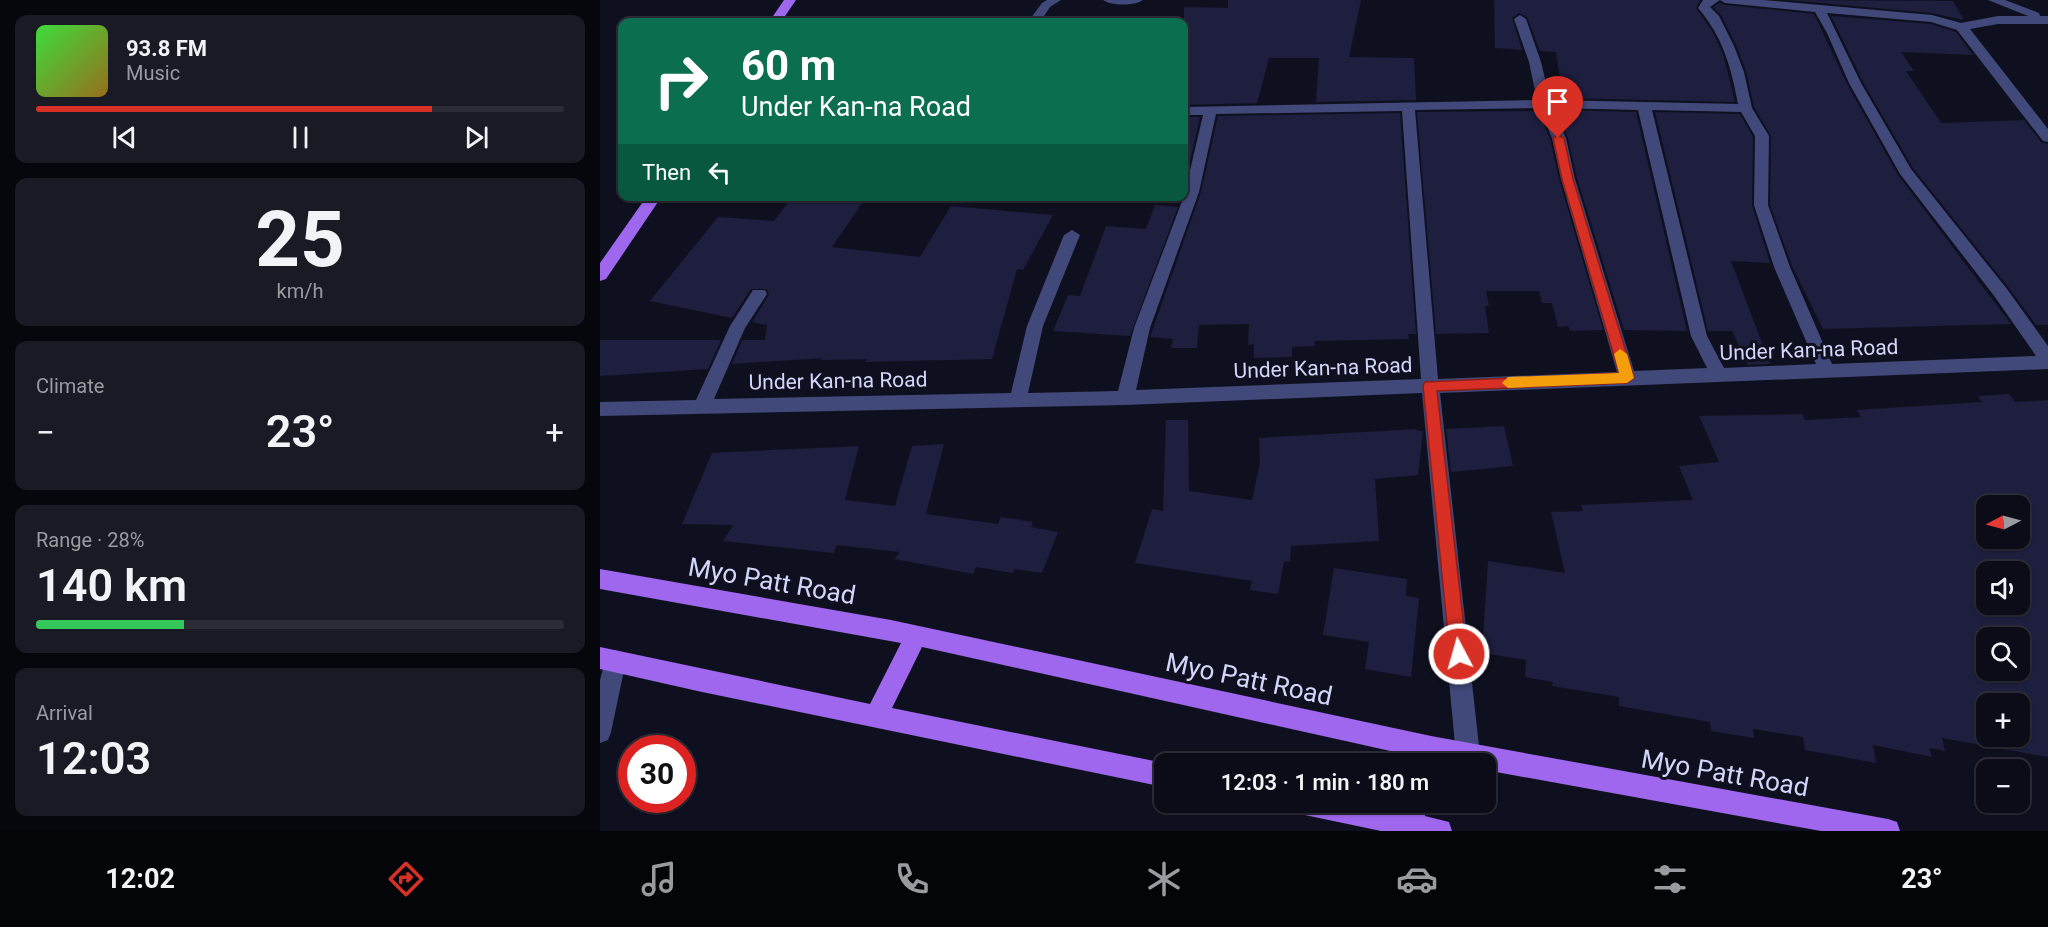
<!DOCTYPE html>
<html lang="en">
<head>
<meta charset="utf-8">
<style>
  body { margin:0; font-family:Roboto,sans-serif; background:#191a24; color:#f1f3f6; height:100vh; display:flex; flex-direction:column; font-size:22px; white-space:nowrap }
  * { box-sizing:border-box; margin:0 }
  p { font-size:20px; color:#9a9ba1 }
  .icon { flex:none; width:33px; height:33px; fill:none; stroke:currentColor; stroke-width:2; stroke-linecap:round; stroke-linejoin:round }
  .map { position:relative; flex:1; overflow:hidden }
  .sheet { display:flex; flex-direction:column; gap:15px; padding:15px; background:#06070d; width:600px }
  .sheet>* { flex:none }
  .top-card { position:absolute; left:18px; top:18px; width:570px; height:183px; border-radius:12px; box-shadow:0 2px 4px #0004,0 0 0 2px #2b2c36; background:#0b6e4f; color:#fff; overflow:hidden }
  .needle { width:39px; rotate:264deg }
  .fabs { position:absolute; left:1376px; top:495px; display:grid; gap:12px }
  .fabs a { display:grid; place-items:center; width:54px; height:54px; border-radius:12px; background:#0b0c17; box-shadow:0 2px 4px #0004,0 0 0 2px #2b2c36; font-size:30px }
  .speed { position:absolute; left:18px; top:735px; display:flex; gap:12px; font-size:30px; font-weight:700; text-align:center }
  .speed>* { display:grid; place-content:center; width:78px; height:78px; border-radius:50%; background:#0b0c17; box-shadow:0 2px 4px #0004,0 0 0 2px #2b2c36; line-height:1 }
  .speed .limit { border:9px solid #d22; background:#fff; color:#111 }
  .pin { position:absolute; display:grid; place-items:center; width:51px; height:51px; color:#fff; margin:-62px -26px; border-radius:50% 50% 50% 0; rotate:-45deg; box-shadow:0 0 6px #0007 }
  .pin .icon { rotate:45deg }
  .me { position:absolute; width:66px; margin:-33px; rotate:354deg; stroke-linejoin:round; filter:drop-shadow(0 0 4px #0008) }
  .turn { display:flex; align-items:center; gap:21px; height:126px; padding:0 24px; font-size:27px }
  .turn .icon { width:78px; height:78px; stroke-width:2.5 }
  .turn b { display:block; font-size:42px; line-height:51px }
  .then { display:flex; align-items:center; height:57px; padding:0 24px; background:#0003; gap:12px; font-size:22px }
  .big { font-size:45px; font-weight:600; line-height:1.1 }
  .sheet .card { flex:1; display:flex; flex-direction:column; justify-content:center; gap:9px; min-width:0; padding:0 21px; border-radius:12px; background:#191a24 }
  .sheet .dial { align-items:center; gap:0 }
  .dial b { font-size:78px; line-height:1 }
  .song { display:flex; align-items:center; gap:18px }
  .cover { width:72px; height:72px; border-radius:9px; background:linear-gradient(135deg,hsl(120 70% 55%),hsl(40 70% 35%)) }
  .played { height:6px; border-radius:3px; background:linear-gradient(90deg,#d93025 75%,#2b2c36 75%) }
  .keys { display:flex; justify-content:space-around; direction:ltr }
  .heat { display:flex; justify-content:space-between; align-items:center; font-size:33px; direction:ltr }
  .charge { height:9px; border-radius:4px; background:linear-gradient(90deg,#34c759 28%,#2b2c36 0) }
  .trip { position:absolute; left:554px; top:753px; width:342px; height:60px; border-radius:12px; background:#0b0c17; box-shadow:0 2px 4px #0004,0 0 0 2px #2b2c36; font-weight:600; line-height:60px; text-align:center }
  .tabs { display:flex; height:96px; justify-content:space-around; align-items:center; background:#040509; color:#9a9ba1 }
  .tabs .icon { width:42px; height:42px }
  .tabs .on { color:#d93025 }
  .tabs b { font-size:27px; color:#f1f3f6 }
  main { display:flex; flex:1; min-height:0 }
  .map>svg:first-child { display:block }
</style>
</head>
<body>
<main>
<section class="sheet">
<div class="card">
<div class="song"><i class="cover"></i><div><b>93.8 FM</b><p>Music</p></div></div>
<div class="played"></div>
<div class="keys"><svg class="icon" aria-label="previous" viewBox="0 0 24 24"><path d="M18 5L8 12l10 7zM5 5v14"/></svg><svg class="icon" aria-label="pause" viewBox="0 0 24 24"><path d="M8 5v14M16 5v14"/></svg><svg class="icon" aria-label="next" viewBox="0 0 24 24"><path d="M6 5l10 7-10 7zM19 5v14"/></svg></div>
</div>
<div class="card dial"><b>25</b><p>km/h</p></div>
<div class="card"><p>Climate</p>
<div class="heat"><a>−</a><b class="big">23°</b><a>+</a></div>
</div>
<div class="card"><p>Range · 28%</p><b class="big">140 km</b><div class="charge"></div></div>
<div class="card"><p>Arrival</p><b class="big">12:03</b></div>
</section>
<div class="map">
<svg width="1448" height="831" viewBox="0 0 1448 831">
  <rect width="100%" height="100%" fill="#0f101f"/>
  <path fill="#1e1e3e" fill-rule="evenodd" d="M628,0H761L749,57L814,58L816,100L716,102L719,58H669L657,103L584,105V7L628,8Z
    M894,0H1100L1096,8L1112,31L1123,54L1135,102L963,98L956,52L940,51L927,17L919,13L912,18L922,50L895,48Z
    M1188,0L1353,1L1364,20L1332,13Z
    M1120,3L1125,5L1214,14L1247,84L1298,175L1411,324L1223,329L1192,266L1170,205L1171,136L1154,107L1146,71L1136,45L1121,15L1113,7Z
    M1231,16L1331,24L1356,32L1373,55L1301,52L1314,71H1306L1341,123L1424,120L1441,142L1448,144V325H1436L1409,288L1313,168L1263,82Z
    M956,110L1036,112L1087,331L1024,330L977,178L968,138Z
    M938,111L950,139L959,179L1003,330L970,331L968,326L958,327L952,303H942L939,291H886L889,306H885L889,333L836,334L817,112Z
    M1055,112L1140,114L1153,137L1152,205L1170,263L1131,261L1170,364L1148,365L1132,331H1108Z
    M800,113L816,334H808L809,339L714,341L715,346L692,347V357L654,358V344L648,345L649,324L599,325L597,348H571L573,339L550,337L601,192L618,116Z
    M584,117H600L584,188Z
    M193,196H267L232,247L320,257L351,206L453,215L423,270L417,269L392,359L265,362L267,359L221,360L222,358L132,364L142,340H165L167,325L152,322L169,295L167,289H151L132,318L50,301L118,217L174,221Z
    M555,205L578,207L530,336L453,331L468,295L480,296L506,226L546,229Z
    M0,340H121L108,369L0,376Z
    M1409,394L1415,402L1448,400V757L1342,738L1345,751L1329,748L1332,757L1273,745L1276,763L1205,750L1203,737L1153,729L1154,738L1111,731L1110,722L1019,706V697L952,686L953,682L925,677L926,660L882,653L888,561L965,573L951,512L983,511L981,505L1093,500L1079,466L1119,462L1099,416L1202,414L1205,420L1261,417L1257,410L1382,402L1378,396ZM1386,506H1419V538H1386ZM1386,572H1419V604H1386ZM1386,638H1419V670H1386ZM1386,704H1419V736H1386Z
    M566,420H588L589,491L652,500L660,463L659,438L817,429V431H823L818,475L775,479L779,541L691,546L690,562L684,561L678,594L650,590L652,581L535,563L552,509L563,511Z
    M904,426L913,466L851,472L846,429Z
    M344,444L326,514L398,524L401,517L433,522L431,527L458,532L442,573L414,569L413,573L376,567L373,574L295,559L299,552L237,545L233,553L123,541L133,525L82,524L112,453L259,446L245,500L295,506L312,446Z
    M734,568L807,579L806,596L819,598L811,677L765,669L769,642L723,635Z"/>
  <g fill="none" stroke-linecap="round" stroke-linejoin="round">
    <path fill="#404979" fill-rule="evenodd" d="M447,0H461L450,7L440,22H428L442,3Z
      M503,0H543C535,6 511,6 503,0Z
      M1163,0L1332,15L1361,23L1398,16H1428L1388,0H1405L1439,13L1440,16H1448V24H1398L1370,29L1448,129V142L1443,141L1357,30L1331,22L1227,13L1261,83L1311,169L1407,289L1448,346V369L840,393L880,755L876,764L860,763L856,755L822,393L525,405L0,416V402L96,400L130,326L153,290H165L167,294L145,328L114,399L411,393L427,326L464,235L472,230L480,235L443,326L428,393L518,391L534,328L584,196L603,115H584V107L937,100L929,62L914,19L920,15L926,19L941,62L950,100L1138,104C1131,67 1123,37 1098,8L1103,0ZM1120,0L1125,3L1215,12L1227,33L1249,83L1300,174L1395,297L1436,356L1232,364L1190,267L1168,205L1169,136L1152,108L1144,72L1134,46L1119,16L1110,7ZM939,108L952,138L961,179L1017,372L838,379L815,110ZM952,108L1038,110L1091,336L1107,368L1034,371L975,179L966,138ZM1052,110L1141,112L1155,136L1154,205L1174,267L1216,364L1124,368L1107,336ZM802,111L821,379L536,390L550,328L599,192L616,114Z
      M15,650L23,653L26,661L11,732L8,740L0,743V680L7,653Z"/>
    <path fill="#9f67ed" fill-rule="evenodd" d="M184,0H196L181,22H169Z
      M47,196H62L6,279L0,281V263Z
      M0,569L291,620L831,736L1288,819L1297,822L1300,831H1221L885,770V764H852L831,760L322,647L292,708L564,763V787L102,692L0,669V647L270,704L301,643L0,589Z
      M688,802H761L801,811L802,802H826L825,816L849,822L852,831H781L700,814L691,811Z"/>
  </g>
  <path fill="#d93025" stroke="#8d1f18" stroke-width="1.5" d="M958,135L964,138L973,179L1034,378L1027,383L837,391L867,654L864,660L859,663L853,660L850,654L823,386L825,382L1019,373L962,179L953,138Z"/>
  <path fill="#f59e0b" d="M1020,349L1027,354L1034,378L1027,383L908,388L902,383L908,377L1019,373L1014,354Z"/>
  <g text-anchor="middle" stroke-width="6" stroke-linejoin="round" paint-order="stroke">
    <g font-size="21" fill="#d3d6fa" stroke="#0f101f">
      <text transform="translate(1209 350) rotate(-2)" y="7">Under Kan-na Road</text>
      <text transform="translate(723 368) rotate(-2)" y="7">Under Kan-na Road</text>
      <text transform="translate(238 381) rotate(-1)" y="7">Under Kan-na Road</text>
    </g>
    <g font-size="26" fill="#d3d6fa" stroke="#0f101f">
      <text transform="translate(172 581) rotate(10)" y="9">Myo Patt Road</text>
      <text transform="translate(649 679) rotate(12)" y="9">Myo Patt Road</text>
      <text transform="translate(1125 773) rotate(10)" y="9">Myo Patt Road</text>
    </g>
  </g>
</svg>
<div class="fabs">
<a><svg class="needle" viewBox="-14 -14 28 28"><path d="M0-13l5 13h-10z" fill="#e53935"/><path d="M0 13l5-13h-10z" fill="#9a9ba1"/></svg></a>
<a><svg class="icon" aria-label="sound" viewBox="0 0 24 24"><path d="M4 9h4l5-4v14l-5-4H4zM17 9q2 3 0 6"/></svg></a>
<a><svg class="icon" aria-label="search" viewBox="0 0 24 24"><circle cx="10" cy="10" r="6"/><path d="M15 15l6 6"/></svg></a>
<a>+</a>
<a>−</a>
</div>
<div class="speed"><div class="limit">30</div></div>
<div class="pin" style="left:958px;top:138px;background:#d93025"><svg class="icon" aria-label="arrive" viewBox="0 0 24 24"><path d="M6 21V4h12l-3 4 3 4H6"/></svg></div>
<svg class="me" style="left:859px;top:654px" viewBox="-20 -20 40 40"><circle r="17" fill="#d93025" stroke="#fff" stroke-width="3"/><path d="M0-11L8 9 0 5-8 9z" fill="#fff"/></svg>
<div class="trip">12:03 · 1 min · 180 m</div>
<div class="top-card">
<div class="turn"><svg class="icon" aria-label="right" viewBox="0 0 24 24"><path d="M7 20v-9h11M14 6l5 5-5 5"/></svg><div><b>60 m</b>Under Kan-na Road</div></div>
<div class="then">Then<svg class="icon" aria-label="left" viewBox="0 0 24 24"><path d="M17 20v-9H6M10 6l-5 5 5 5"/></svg></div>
</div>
</div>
</main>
<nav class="tabs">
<b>12:02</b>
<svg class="icon on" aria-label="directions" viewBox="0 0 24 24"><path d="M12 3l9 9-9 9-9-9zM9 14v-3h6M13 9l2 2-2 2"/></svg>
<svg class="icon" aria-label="music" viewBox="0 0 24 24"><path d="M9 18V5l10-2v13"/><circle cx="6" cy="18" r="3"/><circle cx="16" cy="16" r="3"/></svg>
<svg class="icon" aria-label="phone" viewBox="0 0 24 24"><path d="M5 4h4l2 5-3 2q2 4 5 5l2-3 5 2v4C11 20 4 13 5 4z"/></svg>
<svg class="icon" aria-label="climate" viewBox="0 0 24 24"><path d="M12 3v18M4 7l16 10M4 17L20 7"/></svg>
<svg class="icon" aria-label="car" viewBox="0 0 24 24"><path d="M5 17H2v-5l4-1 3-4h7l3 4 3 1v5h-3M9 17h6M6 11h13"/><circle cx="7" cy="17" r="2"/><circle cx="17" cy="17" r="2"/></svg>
<svg class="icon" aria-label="filters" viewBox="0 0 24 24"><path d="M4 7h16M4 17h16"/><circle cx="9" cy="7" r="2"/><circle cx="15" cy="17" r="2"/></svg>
<b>23°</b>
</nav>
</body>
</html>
